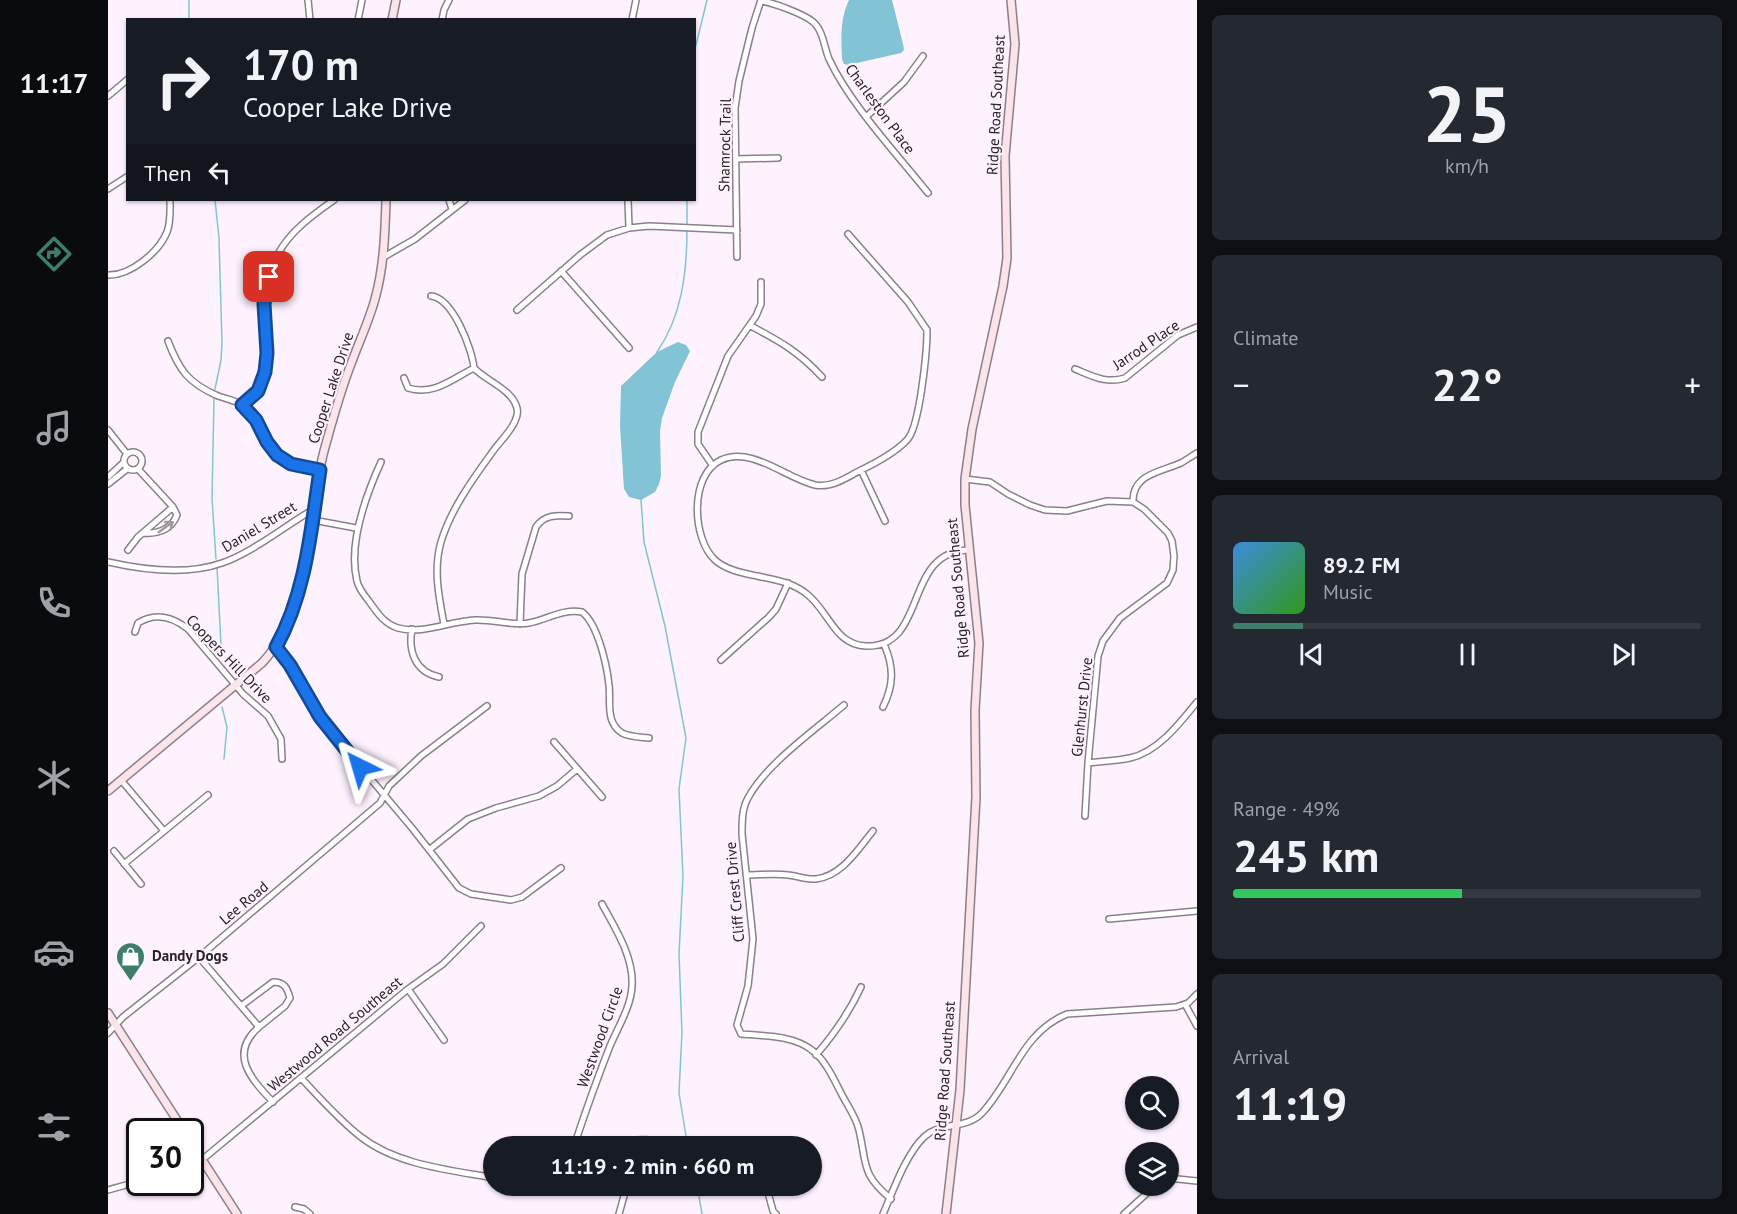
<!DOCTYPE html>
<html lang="en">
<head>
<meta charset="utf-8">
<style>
  body { margin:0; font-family:"PT Sans",sans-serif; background:#242831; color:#f1f3f6; height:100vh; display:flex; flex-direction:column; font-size:22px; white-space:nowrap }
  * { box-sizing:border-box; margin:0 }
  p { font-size:20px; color:#9ea1a6 }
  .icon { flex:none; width:33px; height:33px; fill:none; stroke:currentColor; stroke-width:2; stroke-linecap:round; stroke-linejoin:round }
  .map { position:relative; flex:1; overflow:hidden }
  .panel { display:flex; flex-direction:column; gap:15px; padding:15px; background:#0d0f14; width:540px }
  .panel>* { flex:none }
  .top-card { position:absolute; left:18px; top:18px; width:570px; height:183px; border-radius:0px; box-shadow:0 2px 4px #0004; background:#171b24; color:#f1f3f6; overflow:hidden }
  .fabs { position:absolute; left:1017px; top:1076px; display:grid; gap:12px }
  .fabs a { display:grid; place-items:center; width:54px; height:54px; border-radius:50%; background:#171b24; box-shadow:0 2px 4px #0004; font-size:30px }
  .speed { position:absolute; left:18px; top:1118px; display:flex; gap:12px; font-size:30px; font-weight:700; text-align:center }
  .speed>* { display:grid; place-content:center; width:78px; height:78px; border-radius:50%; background:#171b24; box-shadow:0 2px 4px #0004; line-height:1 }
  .speed .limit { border:3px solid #111; border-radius:9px; background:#fff; color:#111 }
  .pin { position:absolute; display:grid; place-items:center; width:51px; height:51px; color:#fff; margin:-26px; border-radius:12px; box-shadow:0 3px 9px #0006 }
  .me { position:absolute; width:66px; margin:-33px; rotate:320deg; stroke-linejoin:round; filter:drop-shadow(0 0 4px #0008) }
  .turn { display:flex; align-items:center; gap:21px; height:126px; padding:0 18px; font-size:27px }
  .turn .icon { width:78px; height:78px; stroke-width:2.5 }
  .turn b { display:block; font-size:42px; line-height:51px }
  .then { display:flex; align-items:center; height:57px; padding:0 18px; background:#0003; gap:12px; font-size:22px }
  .big { font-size:45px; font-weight:700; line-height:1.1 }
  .panel .widget { flex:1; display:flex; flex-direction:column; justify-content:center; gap:9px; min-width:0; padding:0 21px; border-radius:9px; background:#242831 }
  .panel .dial { align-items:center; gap:0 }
  .dial b { font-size:78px; line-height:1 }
  .song { display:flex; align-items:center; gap:18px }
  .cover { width:72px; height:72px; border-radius:9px; background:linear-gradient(135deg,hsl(210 70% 55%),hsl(110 70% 35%)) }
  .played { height:6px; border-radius:3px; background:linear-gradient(90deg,#3e7d6a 15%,#363941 15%) }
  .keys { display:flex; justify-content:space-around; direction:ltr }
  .heat { display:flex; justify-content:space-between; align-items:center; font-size:33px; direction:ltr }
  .charge { height:9px; border-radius:4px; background:linear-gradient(90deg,#34c759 49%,#363941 0) }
  .trip { position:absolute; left:375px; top:1136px; width:339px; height:60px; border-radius:30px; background:#171b24; box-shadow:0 2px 4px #0004; font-weight:700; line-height:60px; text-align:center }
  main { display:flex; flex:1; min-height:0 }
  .tabs { display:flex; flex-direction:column; width:108px; justify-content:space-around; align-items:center; background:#090b0e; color:#9ea1a6 }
  .tabs .icon { width:42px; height:42px }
  .tabs .selected { color:#3e7d6a }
  .tabs b { font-size:27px; color:#f1f3f6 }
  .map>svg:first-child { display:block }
</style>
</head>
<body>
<main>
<nav class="tabs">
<b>11:17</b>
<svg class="icon selected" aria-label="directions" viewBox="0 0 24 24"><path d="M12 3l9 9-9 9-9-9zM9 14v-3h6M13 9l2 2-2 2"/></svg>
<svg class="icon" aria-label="music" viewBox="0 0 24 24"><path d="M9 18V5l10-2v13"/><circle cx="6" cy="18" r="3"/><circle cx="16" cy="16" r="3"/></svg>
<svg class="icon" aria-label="phone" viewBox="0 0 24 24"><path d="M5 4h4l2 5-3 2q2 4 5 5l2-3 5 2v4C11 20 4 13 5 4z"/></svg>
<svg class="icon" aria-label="climate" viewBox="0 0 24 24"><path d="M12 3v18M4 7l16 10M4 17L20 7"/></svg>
<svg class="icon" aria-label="car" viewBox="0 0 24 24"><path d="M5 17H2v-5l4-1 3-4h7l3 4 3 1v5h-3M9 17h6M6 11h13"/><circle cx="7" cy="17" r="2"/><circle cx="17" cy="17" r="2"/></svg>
<svg class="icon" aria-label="filters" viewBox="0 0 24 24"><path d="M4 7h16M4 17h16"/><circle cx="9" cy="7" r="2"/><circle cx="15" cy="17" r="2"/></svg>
</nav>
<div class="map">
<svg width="1089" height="1214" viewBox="0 0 1089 1214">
  <rect width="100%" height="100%" fill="#fef2fe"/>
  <path fill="#82c3d6" d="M741,0H784L795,44L796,50L793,53L740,65L736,64L734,59C733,39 732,19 741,0Z
    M570,342L578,345L582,351L567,382L554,418L552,431L553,476L551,484L547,492L533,500L521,497L516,489L512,426L513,386L549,352Z"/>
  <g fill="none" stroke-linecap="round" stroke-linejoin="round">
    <path stroke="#82c3d6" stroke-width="1.5" d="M81,0V20
      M586,53L599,0
      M579,225V200
      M549,352C574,316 579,272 579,229
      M107,389L113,360L114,343L111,238L107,200
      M106,399L104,498L108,559
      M533,500L536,542L557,626L578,738L571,789L575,876L571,954L574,1032L571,1093L579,1142
      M105,653L113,645L109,567
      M114,707L119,727L116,759
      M589,1185L594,1214"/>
    <defs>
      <path id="street" d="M200,0L202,20
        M653,1C664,2 695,14 704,21C715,29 716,47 721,59C742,104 788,153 820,193
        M250,20L254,0
        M334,20L336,10L341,0
        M524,20L528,0
        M0,96L20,79
        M759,116L796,82L815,56
        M628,159L670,158
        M0,189L20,176
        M341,200L344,209
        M520,200L521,228
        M740,234L800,302L819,330C819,350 812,427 799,440C786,454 766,464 749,472C737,479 722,488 707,485C677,478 644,446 613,460C581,475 584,539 607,560C618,570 635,573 649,576C667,580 685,582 700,595C721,612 727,645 758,646C821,648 794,550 862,550
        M629,257L627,108L631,81L644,28L653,0
        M274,258L307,239L357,200
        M453,271L521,348
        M0,275C22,276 51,252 59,232C63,222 62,210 62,200
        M323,296C345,298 364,349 366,368C378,381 404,389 409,408C410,412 409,417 407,421C402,433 390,443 383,454C364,480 342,511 333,542C325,569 331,598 336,624
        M409,310L472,255L499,235L521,228L541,226L629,230
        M643,326C673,342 691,352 714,377
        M60,341C71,370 80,383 110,396C118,399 128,400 135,406C153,421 155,448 176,460C187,466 200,468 212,470
        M967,369C984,376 998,384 1017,378L1070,335L1089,327
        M296,378L300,388C326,396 344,379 366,368
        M134,405C140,400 147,395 151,389C165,364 157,335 156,307C156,291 162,268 170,254C182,231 206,214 226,200
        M0,430L19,454
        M16 461a9 9 0 1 1 18 0a9 9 0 1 1-18 0Z
        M273,462C258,495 240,544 249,581C251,590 258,597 263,604C270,614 277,624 290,628C314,635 342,621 367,620C385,619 403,626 421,623C438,620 456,608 474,612C490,624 499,666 501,685C503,702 497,722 514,733C521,737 533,737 541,738
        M605,466L590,444V432L620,356L648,316L653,304V282
        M30,469L65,507L69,515C63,530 50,534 35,533
        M753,470L777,521
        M0,477L15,463
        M857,479L882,482L900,494L922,505L937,510L959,511L999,501L1025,502L1036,509L1060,533L1064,541L1066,556L1065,570L1059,583L1012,618L995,641L990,656L980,763L977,816
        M0,484L19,469
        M1025,502C1024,474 1053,472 1073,463C1078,460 1084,456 1089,453
        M205,520L248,528
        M20,550L30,537L65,507
        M0,562C35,570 80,575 114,563C144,553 178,525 206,509
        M412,624L414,574L428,527C436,515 448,515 461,516
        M304,629C300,651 307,672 331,677
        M27,632L30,623C47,612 65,617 80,629L135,694L160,716L173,739L174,759
        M168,647L182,665L204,705L220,728L304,828L351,888L363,894L403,900L414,897L453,868
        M613,660L661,617L668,609L680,583
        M736,705C707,730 658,764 640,798C634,808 634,822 634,834L645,939L640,986L629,1025L633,1034C656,1036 686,1035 705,1051C717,1060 726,1079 733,1093C739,1105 748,1117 751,1130C759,1165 753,1174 783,1199
        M775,707C786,685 786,667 776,644
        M446,742L494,797
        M980,763C994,761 1008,761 1022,758C1050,752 1072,723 1089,702
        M13,780L56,831
        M321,850L360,819L388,808L431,796L449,786L469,769
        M6,851L33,884
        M16,864L100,795
        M638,875C652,875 666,873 680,875C690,876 699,880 708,879C734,876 750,849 765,831
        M1001,919L1089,911
        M91,957L151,1027C120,1054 143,1079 165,1102
        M300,989L336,1040
        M1077,1004L1089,1026
        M133,1006L165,982C176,982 179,987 182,998L177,1006L151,1027
        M0,1033L15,1017L91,957L272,803L281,786L313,756L379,706
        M708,1055C727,1033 741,1013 753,987
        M193,1078C212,1098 231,1120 253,1137C289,1165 342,1170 386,1178
        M466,1146C477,1113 489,1079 502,1046C510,1027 523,1007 524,986C526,957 507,928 494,904
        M497,1146C527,1135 555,1141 585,1146
        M95,1159L300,989L335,964L373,926
        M1060,1178L1089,1181
        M658,1185L665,1211L668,1214
        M0,1190L18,1185
        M187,1207L196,1209L202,1214
        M511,1214L519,1185
        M775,1214C785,1191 798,1154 816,1137C833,1121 858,1130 874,1113C905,1080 913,1033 959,1014L1068,1007L1080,1003L1089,994
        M1016,1214L1048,1185"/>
      <path id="secondary" d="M284,20L288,0
        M0,791L154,663C205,608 198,520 216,451C224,422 232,392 243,364C251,342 261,321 267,299C276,267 277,233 278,200
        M0,1013L76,1131
        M82,1141L129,1214
        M838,1214L852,1090L868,797L867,710L871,643L857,505V479L864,429L895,286L899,258L897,156L907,44L903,0"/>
    </defs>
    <use href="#street" stroke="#8c7f8c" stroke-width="8"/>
    <use href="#secondary" stroke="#8c7f8c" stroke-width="10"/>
    <use href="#street" stroke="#fff" stroke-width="5"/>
    <use href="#secondary" stroke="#fbe4ea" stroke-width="7"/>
  </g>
  <defs><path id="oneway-shaft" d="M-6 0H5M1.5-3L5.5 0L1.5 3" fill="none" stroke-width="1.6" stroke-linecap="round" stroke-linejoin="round" transform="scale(1.5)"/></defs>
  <use stroke="#9e9c9e" href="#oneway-shaft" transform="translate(58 527) rotate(-36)"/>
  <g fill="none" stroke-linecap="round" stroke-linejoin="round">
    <defs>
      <path id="route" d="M161,277L156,304L159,353L157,372L150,391L134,405L148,420L159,442L169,455L183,464L212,470C203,530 198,593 168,647L182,665L212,717L252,767"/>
    </defs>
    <use href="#route" stroke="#114b97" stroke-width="15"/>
    <use href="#route" stroke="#1a73e8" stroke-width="10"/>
  </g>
  <defs>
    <symbol id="shop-pin" viewBox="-11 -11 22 30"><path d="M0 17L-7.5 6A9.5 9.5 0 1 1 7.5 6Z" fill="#3e7d6a" stroke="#fef2fe"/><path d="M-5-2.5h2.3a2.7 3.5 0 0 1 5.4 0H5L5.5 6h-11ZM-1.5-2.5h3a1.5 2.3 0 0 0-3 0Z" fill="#fff"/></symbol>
  </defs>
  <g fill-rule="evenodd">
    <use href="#shop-pin" x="6" y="940" width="33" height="45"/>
  </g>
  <g text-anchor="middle" stroke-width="4.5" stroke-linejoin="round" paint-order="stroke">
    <g font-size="15" fill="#282328" stroke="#fef2fe">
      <text transform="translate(888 105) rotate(-87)" y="5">Ridge Road Southeast</text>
      <text transform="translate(772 109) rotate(54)" y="5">Charleston Place</text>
      <text transform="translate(617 145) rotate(-89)" y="5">Shamrock Trail</text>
      <text transform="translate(1038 345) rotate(-34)" y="5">Jarrod Place</text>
      <text transform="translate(223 388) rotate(-72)" y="5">Cooper Lake Drive</text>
      <text transform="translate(151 527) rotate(-31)" y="5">Daniel Street</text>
      <text transform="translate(850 588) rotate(-95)" y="5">Ridge Road Southeast</text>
      <text transform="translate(121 659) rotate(46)" y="5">Coopers Hill Drive</text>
      <text transform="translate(974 707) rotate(-84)" y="5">Glenhurst Drive</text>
      <text transform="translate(627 892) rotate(-95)" y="5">Cliff Crest Drive</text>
      <text transform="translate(136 903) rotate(-40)" y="5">Lee Road</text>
      <text transform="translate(227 1034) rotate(-40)" y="5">Westwood Road Southeast</text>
      <text transform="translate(492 1037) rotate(-70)" y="5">Westwood Circle</text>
      <text transform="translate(837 1071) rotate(-86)" y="5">Ridge Road Southeast</text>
    </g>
    <g font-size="15" font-weight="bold" fill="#282328" stroke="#fef2fe" text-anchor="start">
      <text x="44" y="961">Dandy Dogs</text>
    </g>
  </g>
</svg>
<div class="fabs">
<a><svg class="icon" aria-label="search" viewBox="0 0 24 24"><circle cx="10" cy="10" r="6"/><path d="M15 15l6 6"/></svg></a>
<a><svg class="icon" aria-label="layers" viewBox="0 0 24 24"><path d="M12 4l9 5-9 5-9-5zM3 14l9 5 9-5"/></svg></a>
</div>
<div class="speed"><div class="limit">30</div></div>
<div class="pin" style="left:161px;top:277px;background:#d93025"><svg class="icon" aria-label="arrive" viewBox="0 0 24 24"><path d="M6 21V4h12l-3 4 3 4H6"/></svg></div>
<svg class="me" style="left:252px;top:767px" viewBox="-20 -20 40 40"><path d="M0-17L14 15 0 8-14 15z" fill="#1a73e8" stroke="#fff" stroke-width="4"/></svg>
<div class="trip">11:19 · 2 min · 660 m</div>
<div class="top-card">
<div class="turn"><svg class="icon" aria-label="right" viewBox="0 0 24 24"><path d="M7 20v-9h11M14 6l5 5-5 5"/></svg><div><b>170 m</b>Cooper Lake Drive</div></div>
<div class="then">Then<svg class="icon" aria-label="left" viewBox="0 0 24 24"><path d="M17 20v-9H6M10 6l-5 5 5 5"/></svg></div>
</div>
</div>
<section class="panel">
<div class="widget dial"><b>25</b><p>km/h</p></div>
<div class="widget"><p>Climate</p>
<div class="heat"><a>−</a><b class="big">22°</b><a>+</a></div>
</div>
<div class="widget">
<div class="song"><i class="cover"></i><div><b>89.2 FM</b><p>Music</p></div></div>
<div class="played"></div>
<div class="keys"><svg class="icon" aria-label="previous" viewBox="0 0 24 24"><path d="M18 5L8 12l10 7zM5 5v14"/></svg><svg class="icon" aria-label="pause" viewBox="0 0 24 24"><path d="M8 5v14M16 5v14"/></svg><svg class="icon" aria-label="next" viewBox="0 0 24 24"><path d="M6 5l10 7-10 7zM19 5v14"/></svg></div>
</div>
<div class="widget"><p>Range · 49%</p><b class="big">245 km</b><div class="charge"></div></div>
<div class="widget"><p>Arrival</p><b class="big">11:19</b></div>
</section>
</main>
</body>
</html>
